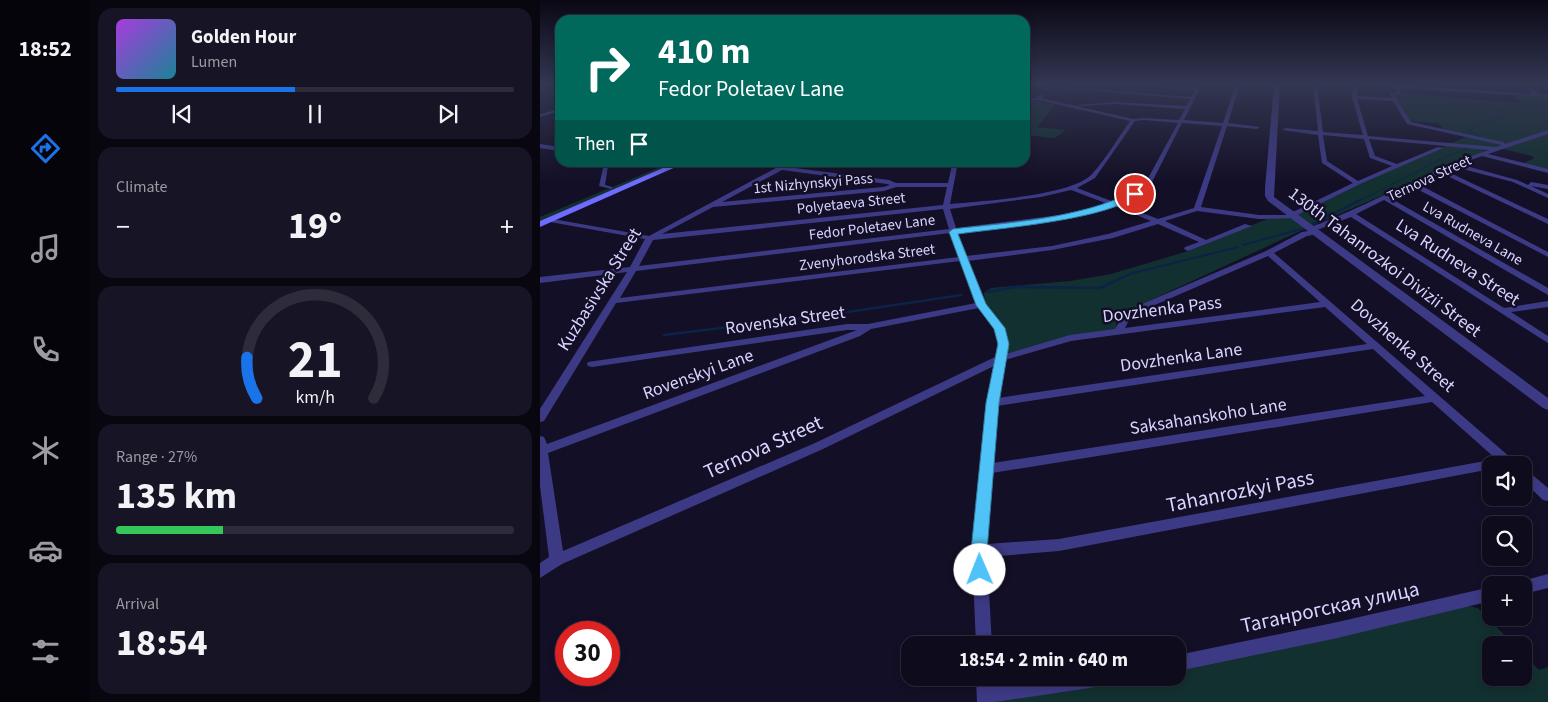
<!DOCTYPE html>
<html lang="en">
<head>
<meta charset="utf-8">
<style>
  body { margin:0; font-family:"Source Sans 3",sans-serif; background:#171425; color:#f1f3f6; height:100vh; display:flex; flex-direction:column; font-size:19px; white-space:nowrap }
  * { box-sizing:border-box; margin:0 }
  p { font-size:16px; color:#9b9ba3 }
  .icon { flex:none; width:28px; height:28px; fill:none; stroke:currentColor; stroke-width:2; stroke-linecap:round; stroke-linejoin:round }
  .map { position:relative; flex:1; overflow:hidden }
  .drawer { display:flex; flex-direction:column; gap:8px; padding:8px; background:#08060f; width:450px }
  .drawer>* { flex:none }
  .hud { position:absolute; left:15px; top:15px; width:475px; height:152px; border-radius:15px; box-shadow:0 2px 8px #0003,0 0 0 1px #2e2b3b; background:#00695c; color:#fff; overflow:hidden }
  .buttons { position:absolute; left:942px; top:456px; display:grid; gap:10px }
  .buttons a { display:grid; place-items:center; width:50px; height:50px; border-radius:10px; background:#0e0b1c; box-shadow:0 2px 8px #0003,0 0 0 1px #2e2b3b; font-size:25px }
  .speed { position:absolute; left:15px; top:621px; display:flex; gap:10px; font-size:25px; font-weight:700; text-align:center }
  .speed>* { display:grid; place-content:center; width:65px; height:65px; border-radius:50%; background:#0e0b1c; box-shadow:0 2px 8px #0003,0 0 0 1px #2e2b3b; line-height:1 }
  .speed .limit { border:8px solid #d22; background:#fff; color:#111 }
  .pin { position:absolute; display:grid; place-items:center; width:42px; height:42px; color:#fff; margin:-21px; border:2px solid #fff; border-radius:50%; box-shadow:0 1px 5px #0007 }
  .me { position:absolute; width:55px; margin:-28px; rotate:359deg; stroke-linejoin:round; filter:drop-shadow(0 0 4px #0008) }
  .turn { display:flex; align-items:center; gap:18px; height:105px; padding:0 20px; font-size:22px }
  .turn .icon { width:65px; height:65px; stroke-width:2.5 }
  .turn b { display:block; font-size:35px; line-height:42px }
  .then { display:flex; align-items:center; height:48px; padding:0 20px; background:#0003; gap:10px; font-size:19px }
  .big { font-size:38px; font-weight:700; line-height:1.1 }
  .drawer .tile { flex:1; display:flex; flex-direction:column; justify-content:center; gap:8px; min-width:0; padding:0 18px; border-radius:15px; background:#171425 }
  .drawer .dial { align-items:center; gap:0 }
  .dial svg { height:130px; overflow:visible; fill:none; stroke:#2e2b3b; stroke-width:7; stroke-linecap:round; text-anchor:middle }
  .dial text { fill:#f1f3f6; stroke:none }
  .song { display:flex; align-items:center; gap:15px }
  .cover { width:60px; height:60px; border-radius:8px; background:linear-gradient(135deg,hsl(280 70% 55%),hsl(190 70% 35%)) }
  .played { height:5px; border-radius:2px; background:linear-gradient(90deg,#1a73e8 45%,#2e2b3b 45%) }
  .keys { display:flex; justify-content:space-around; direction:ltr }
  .heat { display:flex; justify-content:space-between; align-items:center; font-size:28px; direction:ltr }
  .charge { height:8px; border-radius:4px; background:linear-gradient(90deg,#34c759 27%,#2e2b3b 0) }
  .trip { position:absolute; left:361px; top:636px; width:285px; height:50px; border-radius:15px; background:#0e0b1c; box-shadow:0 2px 8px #0003,0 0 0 1px #2e2b3b; font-weight:700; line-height:50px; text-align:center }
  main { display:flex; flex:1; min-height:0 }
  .dock { display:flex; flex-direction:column; width:90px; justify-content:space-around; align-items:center; background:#06040b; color:#9b9ba3 }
  .dock .icon { width:35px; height:35px }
  .dock .selected { color:#1a73e8 }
  .dock b { font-size:22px; color:#f1f3f6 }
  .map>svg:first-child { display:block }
</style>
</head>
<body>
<main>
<nav class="dock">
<b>18:52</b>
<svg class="icon selected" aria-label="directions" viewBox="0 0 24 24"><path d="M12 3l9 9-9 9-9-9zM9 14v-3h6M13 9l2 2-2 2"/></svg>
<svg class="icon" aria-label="music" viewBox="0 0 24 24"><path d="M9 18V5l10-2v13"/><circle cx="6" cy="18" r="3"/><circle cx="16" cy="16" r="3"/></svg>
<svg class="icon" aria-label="phone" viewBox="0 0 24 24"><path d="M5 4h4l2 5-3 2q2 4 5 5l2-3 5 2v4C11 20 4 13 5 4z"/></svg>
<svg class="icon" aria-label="climate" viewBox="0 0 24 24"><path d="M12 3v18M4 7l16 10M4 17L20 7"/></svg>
<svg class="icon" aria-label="car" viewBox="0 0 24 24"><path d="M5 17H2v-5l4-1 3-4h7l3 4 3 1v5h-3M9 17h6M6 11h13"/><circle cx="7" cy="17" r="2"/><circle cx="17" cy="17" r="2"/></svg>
<svg class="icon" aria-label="filters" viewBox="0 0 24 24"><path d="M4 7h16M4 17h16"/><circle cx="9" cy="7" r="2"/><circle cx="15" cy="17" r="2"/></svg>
</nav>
<section class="drawer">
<div class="tile">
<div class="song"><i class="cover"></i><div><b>Golden Hour</b><p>Lumen</p></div></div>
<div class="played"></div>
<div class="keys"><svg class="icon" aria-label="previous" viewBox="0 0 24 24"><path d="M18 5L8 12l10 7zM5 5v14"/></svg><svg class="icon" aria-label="pause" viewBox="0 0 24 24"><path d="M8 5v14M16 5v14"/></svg><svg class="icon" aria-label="next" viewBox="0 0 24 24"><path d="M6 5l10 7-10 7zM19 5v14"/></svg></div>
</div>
<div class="tile"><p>Climate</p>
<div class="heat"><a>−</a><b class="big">19°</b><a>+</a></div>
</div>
<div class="tile dial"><svg viewBox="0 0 100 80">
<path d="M14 69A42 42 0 1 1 86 69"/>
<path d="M14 69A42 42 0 0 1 8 44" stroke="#1a73e8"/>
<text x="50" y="56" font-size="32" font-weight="700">21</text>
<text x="50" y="72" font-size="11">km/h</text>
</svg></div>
<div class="tile"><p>Range · 27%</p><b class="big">135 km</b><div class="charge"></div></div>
<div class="tile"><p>Arrival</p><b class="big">18:54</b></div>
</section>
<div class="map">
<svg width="1008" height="702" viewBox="0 0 1008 702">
  <rect width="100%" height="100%" fill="#130f26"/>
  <path fill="#12302f" d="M857,93L980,103L971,93L1008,96V170L982,164L994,158L992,156L960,148L950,149L769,227L751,213L928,136L904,130L898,123L868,121L853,95Z
    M497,101L515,105L497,127L526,130L515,138L485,135V102Z
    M130,163H144L0,224V217Z
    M732,217H752L767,228L583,313L576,321L577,330L460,356L463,328L445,304L444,293L451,288L530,281L571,274L648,251Z
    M918,604L938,608L974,645H951V678H984V655L999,670L1008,667V702H450V697L581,678H638V666Z"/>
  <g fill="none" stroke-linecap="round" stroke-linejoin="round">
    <path stroke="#0c2248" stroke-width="1" d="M943,138L928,131L940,123L966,117L958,108L1001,106L1008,102
      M936,144L941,139
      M819,201L903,158L931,147"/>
    <path stroke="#0c2248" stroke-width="2" d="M773,224L822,199
      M703,245L761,229
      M568,284L593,273L698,247"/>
    <path stroke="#0c2248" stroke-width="2.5" d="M448,292L476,287L560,288L571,283
      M124,335L294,314L422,295"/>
    <path fill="#3d3a85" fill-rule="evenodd" d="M485,84L651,97L655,90L589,84L656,88L658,84H662L644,120L683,123L696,84H700L688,123L720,127L717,129L687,126L661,207L719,215H748L749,213L755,211L813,183L782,163L778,135L742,130L745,128L778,131L773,84H777L783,132L823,135L812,97L814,84H818L817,96L852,98L849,94L857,91L855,87L821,84L857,85L993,94L982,84H986L999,94L1008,95V97L860,88L861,93L854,95L871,122L963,142L965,144L1008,130V134L948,154L1008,169V173L942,156L919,164L977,180L988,185L991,182L1008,185V189L991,186L1008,194V198L973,182L915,167L906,171L1008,219V224L901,173L878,184L1008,252V257L873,187L850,198L1008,288V295L844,200L816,214L964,308L1008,301V307L971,312L1008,336V343L811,217L777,230L779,232L778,234L767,236L734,253L971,458L975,463L974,465H951V469L519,551L447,557L452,645H436L432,551L446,403L454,366L283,449L22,564L0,578V563L9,557L0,486V436L4,437L7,444L317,330H307L52,367L48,366L47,364L48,362L307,324H328L436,303L420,261L76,303L4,421L0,422V409L87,272L0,283V277L90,267L105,239L10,222L6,220L7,218L109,236L247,162H255L247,167L349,180L356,183H408L412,165L366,162H418L410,204C441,201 532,196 552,174C566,159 578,138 590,121L498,100L485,102V100L497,98L503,94L505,95L501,98L593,119L604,118L639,120L645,109L575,104L539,106L537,105L575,102L646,106L650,99L485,85ZM817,99L853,101L867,124L962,145L956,147L828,136ZM604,120L638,123L606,182L594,191L574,202L537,188L555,178L595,121ZM642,123L682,126L654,208L618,219L580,204L599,194L611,184ZM783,135L824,139L830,158L852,166L818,181L787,161ZM829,139L949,150C886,171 829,206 768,228V231L762,232L726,251L595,307L581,319L575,329L530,335L466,354C471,326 458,325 446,305C438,292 433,275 428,261L512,250L573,238L618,224L659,242L645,247L644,249L648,251L712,226L705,224L666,240L625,221L657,211L719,219L758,218L760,217L757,215L820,184L903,148L898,147L857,164L835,156ZM242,170L347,184L350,185L343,187L182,202ZM356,187H407L403,205L122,234L173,207L344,191ZM531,190L568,204L519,215L416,228L410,209L501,197ZM574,206L611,221L568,234L512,246L426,256L417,233L519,220L552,213ZM403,209L409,229L99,266L113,240ZM410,233L419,257L80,298L96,271ZM728,256L780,302L585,328L588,322L601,311ZM785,307L827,344L458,398L465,360L531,341ZM439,308C454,327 461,332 455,357L275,443L23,551L8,453L320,336L331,329ZM833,349L885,396L453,463L457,406ZM892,402L956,459L519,539L447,544L452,473Z
      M20,109V111L0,117V114Z
      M0,144L20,147V151L0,148Z
      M45,163L68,166L65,185L72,187V189L59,186L63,168L43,166L42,165Z
      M984,470L989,472L1008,488V501L1003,500L984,482Z
      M1008,574V588L984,594V585H977L979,582Z
      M951,587V601L793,639L638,671V655L793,623Z
      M436,678H453L454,684L499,678H565L562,684L556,687L455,702H437Z"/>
    <path fill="#3d3a85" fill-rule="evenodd" d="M734,84H740L734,197L1008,398V410L1003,408L728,201L725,196V188Z"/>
    <path fill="#6f6bff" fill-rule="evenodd" d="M137,162H147L0,227V221Z"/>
  </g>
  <linearGradient id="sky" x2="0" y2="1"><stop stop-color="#0a0815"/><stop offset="0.46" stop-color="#333752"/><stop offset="1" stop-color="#333752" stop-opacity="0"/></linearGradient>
  <rect width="1008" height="182" fill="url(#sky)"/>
  <path fill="#4fc3f7" stroke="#337fa1" d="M593,192L599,194C569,220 460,228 418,234L446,304L465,328L469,344L459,403L447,551L448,570L446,575L440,577L434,575L431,570V551L446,403L458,344L454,329L436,305L409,232L413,229C473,222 537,219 593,192Z"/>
  <g text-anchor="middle" stroke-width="5" stroke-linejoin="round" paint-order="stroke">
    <g font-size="15" fill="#d9d4ff" stroke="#130f26">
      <text transform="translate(889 178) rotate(-25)" y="5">Ternova Street</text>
      <text transform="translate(273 183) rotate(-5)" y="5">1st Nizhynskyi Pass</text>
      <text transform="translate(311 203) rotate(-6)" y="5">Polyetaeva Street</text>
      <text transform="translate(332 227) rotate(-7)" y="5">Fedor Poletaev Lane</text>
      <text transform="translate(933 233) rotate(30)" y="5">Lva Rudneva Lane</text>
      <text transform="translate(327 257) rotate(-7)" y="5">Zvenyhorodska Street</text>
    </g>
    <g font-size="18" fill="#d9d4ff" stroke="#130f26">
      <text transform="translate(845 262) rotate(37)" y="6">130th Tahanrozkoi Divizii Street</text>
      <text transform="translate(918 262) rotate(33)" y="6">Lva Rudneva Street</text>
      <text transform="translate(59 289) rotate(-58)" y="6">Kuzbasivska Street</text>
      <text transform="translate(622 309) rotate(-7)" y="6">Dovzhenka Pass</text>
      <text transform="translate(245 320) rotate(-8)" y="6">Rovenska Street</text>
      <text transform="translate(863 345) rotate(41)" y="6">Dovzhenka Street</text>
      <text transform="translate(641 357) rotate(-8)" y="6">Dovzhenka Lane</text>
      <text transform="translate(158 374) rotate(-20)" y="6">Rovenskyi Lane</text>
      <text transform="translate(668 416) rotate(-9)" y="6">Saksahanskoho Lane</text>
    </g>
    <g font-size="21" fill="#d9d4ff" stroke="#130f26">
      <text transform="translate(223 447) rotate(-24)" y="7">Ternova Street</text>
      <text transform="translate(700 491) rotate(-11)" y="7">Tahanrozkyi Pass</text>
      <text transform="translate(790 607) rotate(-12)" y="7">Таганрогская улица</text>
    </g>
  </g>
</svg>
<div class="buttons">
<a><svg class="icon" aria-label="sound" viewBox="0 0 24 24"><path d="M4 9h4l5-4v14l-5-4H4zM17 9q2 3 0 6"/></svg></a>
<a><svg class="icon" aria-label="search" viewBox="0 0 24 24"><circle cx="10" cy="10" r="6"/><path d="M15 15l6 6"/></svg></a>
<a>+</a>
<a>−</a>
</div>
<div class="speed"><div class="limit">30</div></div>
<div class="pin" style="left:595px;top:194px;background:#d93025"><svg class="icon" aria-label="arrive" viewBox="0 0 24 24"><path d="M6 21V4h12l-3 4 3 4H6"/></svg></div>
<svg class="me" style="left:440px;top:570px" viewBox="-20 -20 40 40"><circle r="19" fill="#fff"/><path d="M0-13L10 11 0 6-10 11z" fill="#4fc3f7"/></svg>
<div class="trip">18:54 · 2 min · 640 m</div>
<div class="hud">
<div class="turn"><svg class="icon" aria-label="right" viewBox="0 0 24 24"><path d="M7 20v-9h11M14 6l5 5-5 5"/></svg><div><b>410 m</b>Fedor Poletaev Lane</div></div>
<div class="then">Then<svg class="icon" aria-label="arrive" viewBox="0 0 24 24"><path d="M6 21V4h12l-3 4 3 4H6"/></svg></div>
</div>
</div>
</main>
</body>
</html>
